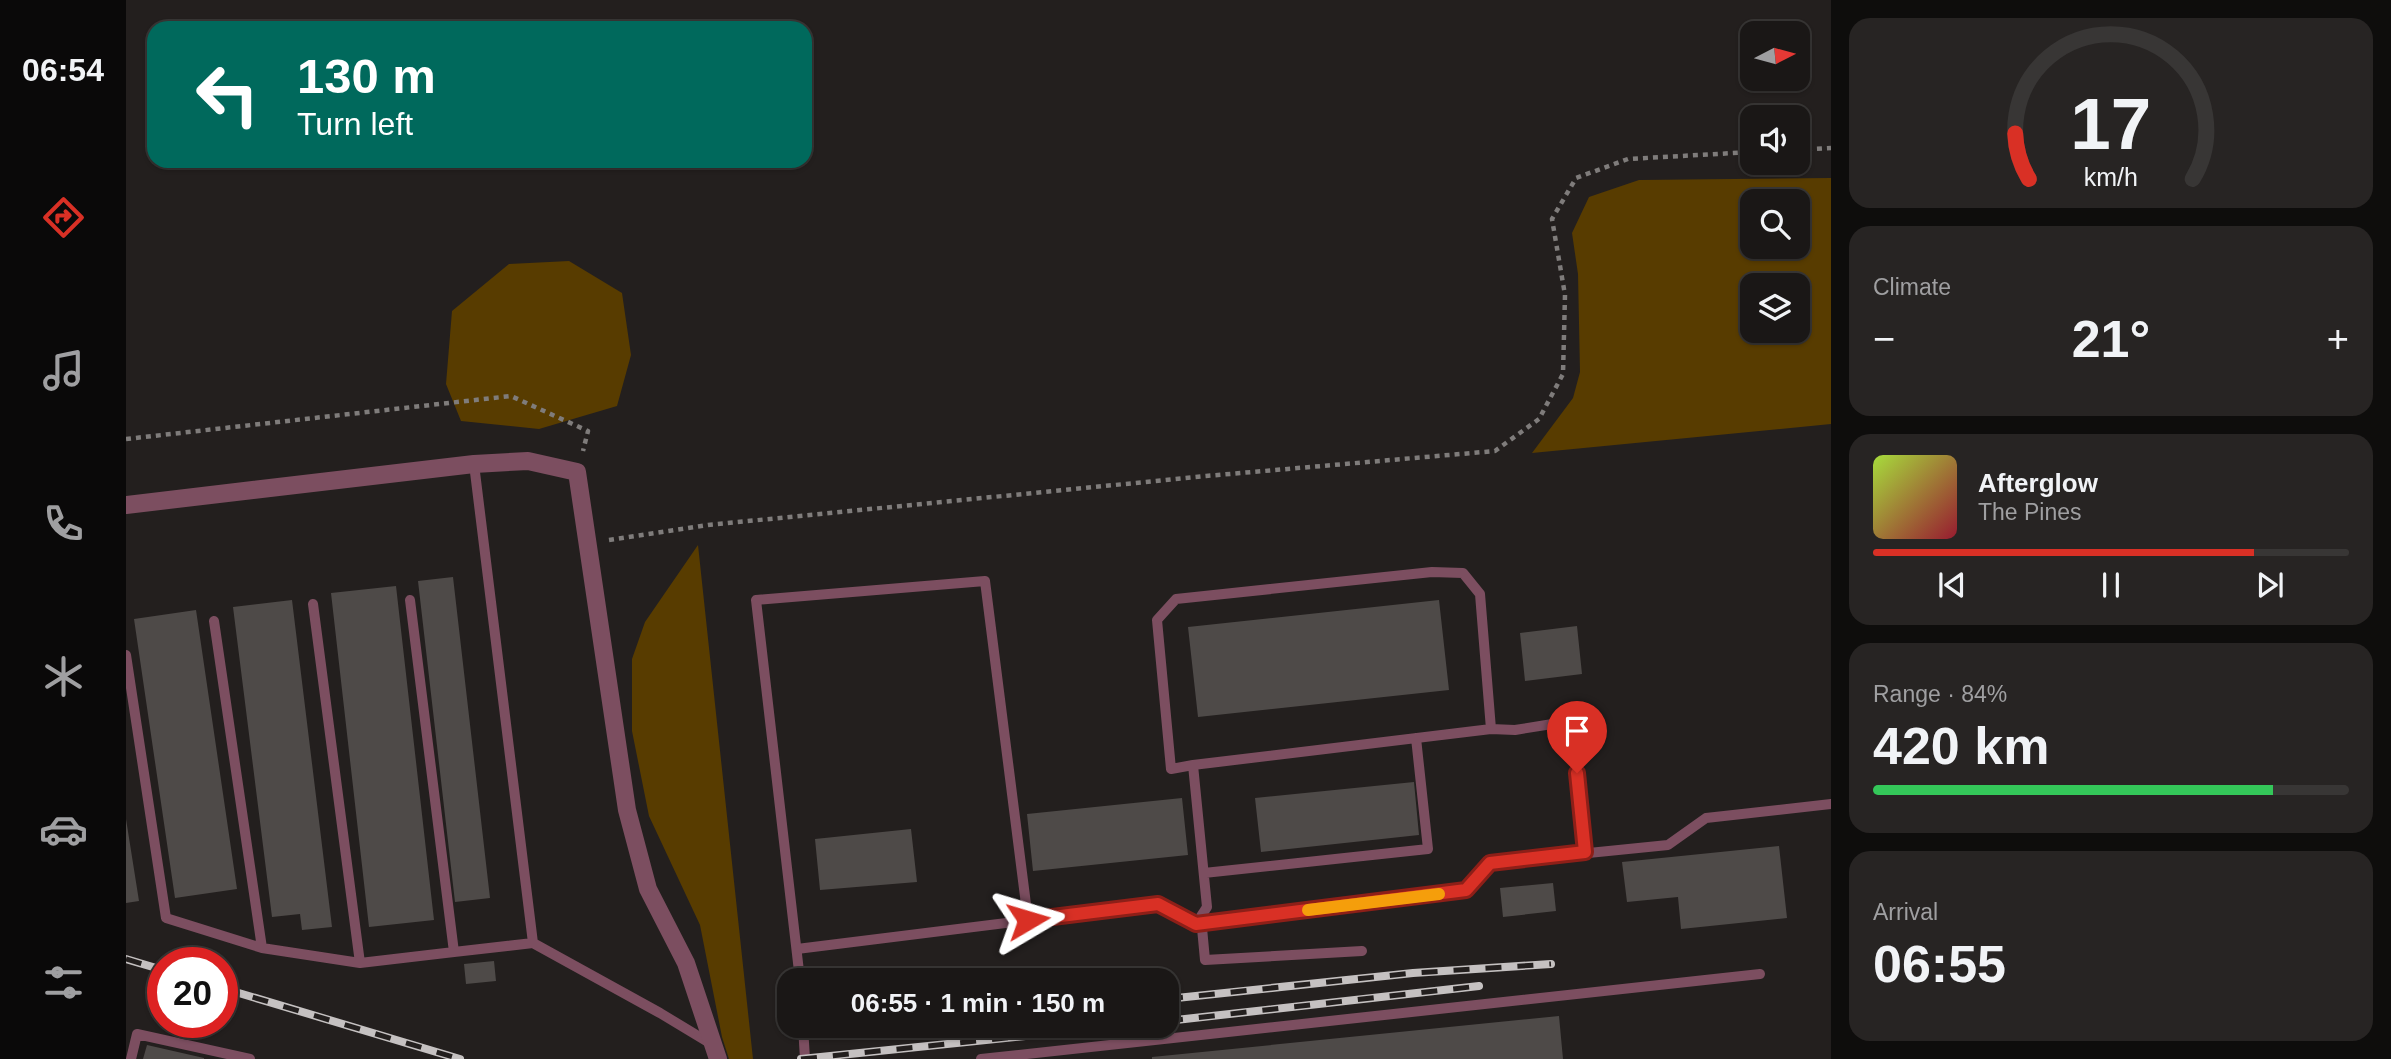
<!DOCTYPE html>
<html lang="en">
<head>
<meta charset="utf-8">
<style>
  body { margin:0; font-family:Helvetica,sans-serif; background:#272423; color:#f1f3f6; height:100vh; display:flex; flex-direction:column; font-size:26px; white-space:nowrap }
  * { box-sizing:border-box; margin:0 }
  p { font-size:23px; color:#9f9fa1 }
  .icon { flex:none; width:38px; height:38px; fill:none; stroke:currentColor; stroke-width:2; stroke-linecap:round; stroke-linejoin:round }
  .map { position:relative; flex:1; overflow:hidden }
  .panel { display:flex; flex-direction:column; gap:18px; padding:18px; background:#0e0d0c; width:560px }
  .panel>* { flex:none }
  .banner { position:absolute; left:21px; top:21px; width:665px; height:147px; border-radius:21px; box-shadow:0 2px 5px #0004,0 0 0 2px #383635; background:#00695c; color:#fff; overflow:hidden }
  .needle { width:46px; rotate:84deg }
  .tools { position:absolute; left:1614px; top:21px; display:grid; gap:14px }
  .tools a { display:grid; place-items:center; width:70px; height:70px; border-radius:14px; background:#1a1716; box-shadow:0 2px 5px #0004,0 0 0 2px #383635; font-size:35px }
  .speed { position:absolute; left:21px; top:947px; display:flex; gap:14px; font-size:35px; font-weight:700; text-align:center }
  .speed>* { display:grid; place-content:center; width:91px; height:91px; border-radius:50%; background:#1a1716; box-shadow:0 2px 5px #0004,0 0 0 2px #383635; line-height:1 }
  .speed .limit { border:10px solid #d22; background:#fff; color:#111 }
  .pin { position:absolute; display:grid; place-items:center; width:60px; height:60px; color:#fff; margin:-72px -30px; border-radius:50% 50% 50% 0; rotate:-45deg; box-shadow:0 0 7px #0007 }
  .pin .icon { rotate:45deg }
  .me { position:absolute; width:77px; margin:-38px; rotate:83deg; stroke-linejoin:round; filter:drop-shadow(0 0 5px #0008) }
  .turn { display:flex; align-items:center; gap:24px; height:147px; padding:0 35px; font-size:32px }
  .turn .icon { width:91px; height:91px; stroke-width:2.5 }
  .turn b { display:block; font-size:49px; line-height:60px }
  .big { font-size:52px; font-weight:700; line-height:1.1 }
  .panel .widget { flex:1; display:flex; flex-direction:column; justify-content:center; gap:10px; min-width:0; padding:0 24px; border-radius:21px; background:#272423 }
  .panel .dial { align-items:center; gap:0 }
  .dial svg { height:182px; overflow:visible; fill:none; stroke:#383635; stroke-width:7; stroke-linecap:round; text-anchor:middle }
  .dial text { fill:#f1f3f6; stroke:none }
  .song { display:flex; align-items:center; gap:21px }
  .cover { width:84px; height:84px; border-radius:10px; background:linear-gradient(135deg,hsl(80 70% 55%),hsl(350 70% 35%)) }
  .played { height:7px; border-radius:4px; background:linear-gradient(90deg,#d93025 80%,#383635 80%) }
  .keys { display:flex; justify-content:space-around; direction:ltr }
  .heat { display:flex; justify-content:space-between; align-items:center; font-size:38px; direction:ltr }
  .charge { height:10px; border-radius:5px; background:linear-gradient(90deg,#34c759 84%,#383635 0) }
  .trip { position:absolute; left:651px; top:968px; width:402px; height:70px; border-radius:21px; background:#1a1716; box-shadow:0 2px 5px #0004,0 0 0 2px #383635; font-weight:700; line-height:70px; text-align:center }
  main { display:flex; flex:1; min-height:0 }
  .tab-bar { display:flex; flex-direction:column; width:126px; justify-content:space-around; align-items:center; background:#0a0909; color:#9f9fa1 }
  .tab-bar .icon { width:49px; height:49px }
  .tab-bar .selected { color:#d93025 }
  .tab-bar b { font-size:32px; color:#f1f3f6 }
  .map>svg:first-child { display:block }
</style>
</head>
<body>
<main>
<nav class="tab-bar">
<b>06:54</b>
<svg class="icon selected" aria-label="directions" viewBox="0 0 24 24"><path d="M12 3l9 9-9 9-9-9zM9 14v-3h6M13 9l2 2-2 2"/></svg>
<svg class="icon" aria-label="music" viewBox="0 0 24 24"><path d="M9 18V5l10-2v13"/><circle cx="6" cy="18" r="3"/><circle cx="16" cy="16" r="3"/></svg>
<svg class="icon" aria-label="phone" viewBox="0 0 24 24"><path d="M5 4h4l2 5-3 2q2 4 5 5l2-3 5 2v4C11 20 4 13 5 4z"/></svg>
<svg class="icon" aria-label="climate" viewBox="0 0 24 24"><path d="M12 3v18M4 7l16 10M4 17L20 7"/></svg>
<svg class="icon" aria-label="car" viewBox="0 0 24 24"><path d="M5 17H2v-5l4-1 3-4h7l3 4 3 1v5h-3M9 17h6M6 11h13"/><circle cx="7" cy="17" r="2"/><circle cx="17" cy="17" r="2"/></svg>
<svg class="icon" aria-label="filters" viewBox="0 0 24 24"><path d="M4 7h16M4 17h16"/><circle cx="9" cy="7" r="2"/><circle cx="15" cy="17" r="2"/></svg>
</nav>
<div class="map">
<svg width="1705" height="1059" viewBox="0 0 1705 1059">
  <rect width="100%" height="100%" fill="#231f1e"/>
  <path fill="#583c00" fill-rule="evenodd" d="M1705,178V424L1406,453L1447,398L1454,372L1452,274L1446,233L1463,197L1513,180ZM1626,201H1671V247H1626ZM1626,285H1671V331H1626Z
    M443,261L496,293L505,355L491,406L413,429L335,421L320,384L326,311L383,264Z
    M572,545L627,1059H603L596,1037L574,925L523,816L506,731V659L519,622Z"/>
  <path fill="#4e4a48" d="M327,577L364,898L329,902L292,581Z
    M270,586L308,920L243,927L205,593Z
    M166,600L206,927L176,930L174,914L146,917L107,607Z
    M1313,600L1323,690L1072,717L1062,627Z
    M70,610L111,889L49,898L8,619Z
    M1451,626L1456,674L1399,681L1394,633Z
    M1288,782L1293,835L1135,852L1129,798Z
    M1056,798L1062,855L907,871L901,814Z
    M0,819L13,901L0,903Z
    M785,829L791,882L694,890L689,839Z
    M1653,846L1661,918L1555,929L1552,897L1501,902L1496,862Z
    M1427,883L1430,911L1377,917L1374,888Z
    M368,961L370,981L340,984L338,964Z
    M1433,1016L1437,1059H1026V1057Z
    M21,1045L78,1058V1059H17Z"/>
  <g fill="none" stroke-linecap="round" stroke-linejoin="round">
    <path stroke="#7f7c7b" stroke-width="4.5" stroke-dasharray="5 5" stroke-linecap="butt" d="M1671,150L1705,148
      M0,439L385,396L462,431L457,451
      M483,540L582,525L1080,476L1369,451L1413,419L1437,374L1439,295L1426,219L1450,178L1502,159L1626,152"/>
    <path stroke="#7c4e60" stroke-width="10" d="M284,600L328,952L407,943L348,464
      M187,604L234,963L328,952
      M88,621L136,948L234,963
      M0,655L40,918L136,948
      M1365,729L1389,730L1445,721L1459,852
      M1067,765L1045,769L1031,620L1050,599L1306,572L1337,573L1354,594L1365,729L1067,765L1081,907L1070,924
      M1078,873L1302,849L1290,738
      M1070,924L1340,890L1364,863L1542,845L1580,818L1705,804
      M407,943L534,1013L587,1045
      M671,949L1032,904L1076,928L1079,960L1236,951
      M674,980L630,600L859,581L902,920
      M677,1026L679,1059
      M5,1059L11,1034L124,1059
      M855,1059L1634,974"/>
    <path stroke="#7c4e60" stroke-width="18" d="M0,505L348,464L402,461L451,472L501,810L522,889L560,963L592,1059"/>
    <defs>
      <path id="rail" d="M0,959L37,970
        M96,988L334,1059
        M1041,999L1287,973L1425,964
        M1041,1021L1353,986
        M858,1031L886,1026
        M675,1059L997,1026"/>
    </defs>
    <use href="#rail" stroke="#c5c1c1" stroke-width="8"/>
    <use href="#rail" stroke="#231f1e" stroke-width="5" stroke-dasharray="16" stroke-linecap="butt"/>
  </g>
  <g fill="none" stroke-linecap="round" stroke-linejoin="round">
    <defs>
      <path id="route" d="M902,920L1032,904L1070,924L1340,890L1364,863L1459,852L1451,773"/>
    </defs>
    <use href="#route" stroke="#8d1f18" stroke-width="18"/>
    <use href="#route" stroke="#d93025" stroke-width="12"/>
    <path stroke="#f59e0b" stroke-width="12" d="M1182,910L1313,894"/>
  </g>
</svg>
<div class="tools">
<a><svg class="needle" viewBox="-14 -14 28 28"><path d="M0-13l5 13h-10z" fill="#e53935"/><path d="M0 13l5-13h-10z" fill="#9f9fa1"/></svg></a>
<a><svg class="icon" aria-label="sound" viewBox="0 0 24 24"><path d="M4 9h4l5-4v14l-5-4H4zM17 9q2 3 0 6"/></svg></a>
<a><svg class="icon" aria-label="search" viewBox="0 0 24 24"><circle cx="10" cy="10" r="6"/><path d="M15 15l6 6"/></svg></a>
<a><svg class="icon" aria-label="layers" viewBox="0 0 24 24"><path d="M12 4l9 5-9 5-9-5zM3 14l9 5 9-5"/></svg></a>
</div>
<div class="speed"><div class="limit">20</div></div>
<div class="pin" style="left:1451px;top:773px;background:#d93025"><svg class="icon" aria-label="arrive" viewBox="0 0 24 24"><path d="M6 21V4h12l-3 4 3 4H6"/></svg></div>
<svg class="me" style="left:902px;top:920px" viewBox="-20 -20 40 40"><path d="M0-17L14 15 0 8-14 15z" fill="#d93025" stroke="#fff" stroke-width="4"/></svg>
<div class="trip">06:55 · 1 min · 150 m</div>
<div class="banner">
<div class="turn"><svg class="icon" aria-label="left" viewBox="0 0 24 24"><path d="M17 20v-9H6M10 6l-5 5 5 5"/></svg><div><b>130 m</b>Turn left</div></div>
</div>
</div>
<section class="panel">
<div class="widget dial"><svg viewBox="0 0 100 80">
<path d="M14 69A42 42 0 1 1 86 69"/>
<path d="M14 69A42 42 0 0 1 8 49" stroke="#d93025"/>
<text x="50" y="56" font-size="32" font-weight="700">17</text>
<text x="50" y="72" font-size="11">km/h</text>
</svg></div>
<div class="widget"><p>Climate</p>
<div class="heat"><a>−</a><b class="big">21°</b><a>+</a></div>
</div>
<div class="widget">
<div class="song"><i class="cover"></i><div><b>Afterglow</b><p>The Pines</p></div></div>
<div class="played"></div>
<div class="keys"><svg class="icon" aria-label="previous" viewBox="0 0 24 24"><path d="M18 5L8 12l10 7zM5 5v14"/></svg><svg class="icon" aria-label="pause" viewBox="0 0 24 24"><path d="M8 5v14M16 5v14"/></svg><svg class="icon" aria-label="next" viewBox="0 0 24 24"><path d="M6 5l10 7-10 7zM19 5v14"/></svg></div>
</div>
<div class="widget"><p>Range · 84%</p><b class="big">420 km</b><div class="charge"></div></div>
<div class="widget"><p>Arrival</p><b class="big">06:55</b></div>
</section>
</main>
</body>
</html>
